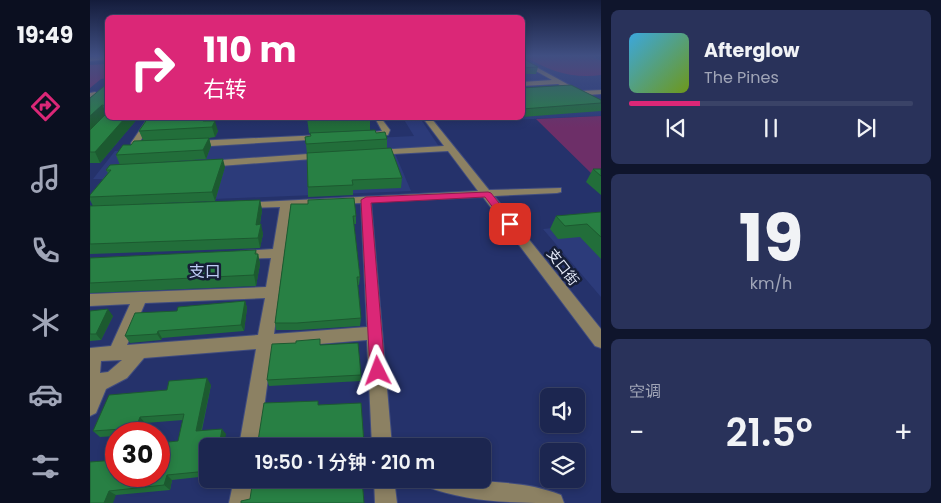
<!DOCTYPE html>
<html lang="zh">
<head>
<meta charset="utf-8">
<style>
  body { margin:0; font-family:Poppins,"Noto Sans SC",sans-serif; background:#29325a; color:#f1f3f6; height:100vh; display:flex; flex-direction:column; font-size:19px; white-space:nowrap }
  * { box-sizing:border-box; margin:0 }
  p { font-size:16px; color:#a0a5b7 }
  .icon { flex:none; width:28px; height:28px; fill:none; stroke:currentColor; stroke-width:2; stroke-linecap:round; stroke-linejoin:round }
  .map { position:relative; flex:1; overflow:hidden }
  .side { display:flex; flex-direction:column; gap:10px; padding:10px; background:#0f152c; width:340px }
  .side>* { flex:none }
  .guide { position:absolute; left:15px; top:15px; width:420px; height:105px; border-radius:8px; box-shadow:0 2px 8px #0003,0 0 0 1px #3a4367; background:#db2777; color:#fff; overflow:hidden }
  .fabs { position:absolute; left:450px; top:388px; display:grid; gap:10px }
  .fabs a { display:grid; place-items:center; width:45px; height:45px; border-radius:8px; background:#1c2650; box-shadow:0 2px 8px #0003,0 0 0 1px #3a4367; font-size:25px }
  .speed { position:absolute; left:15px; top:422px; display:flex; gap:10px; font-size:25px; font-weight:700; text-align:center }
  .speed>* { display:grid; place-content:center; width:65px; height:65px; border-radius:50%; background:#1c2650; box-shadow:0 2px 8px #0003,0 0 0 1px #3a4367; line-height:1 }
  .speed .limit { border:8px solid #d22; background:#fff; color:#111 }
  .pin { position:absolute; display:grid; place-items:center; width:42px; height:42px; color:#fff; margin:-21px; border-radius:10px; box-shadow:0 2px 8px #0006 }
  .me { position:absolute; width:55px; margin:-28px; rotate:357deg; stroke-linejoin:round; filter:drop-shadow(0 0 4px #0008) }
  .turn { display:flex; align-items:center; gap:18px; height:105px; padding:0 15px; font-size:22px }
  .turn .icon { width:65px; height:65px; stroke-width:2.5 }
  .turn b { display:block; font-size:35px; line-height:42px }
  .big { font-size:38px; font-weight:600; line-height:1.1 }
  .side .widget { flex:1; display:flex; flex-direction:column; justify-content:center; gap:8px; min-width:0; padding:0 18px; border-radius:8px; background:#29325a }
  .side .dial { align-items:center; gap:0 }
  .dial b { font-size:65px; line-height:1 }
  .song { display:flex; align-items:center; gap:15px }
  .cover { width:60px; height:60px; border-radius:8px; background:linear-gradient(135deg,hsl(200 70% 55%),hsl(80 70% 35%)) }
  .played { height:5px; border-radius:2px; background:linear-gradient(90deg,#db2777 25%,#3a4367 25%) }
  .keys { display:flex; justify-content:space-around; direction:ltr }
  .heat { display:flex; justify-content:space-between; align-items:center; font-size:28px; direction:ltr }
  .trip { position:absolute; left:109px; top:438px; width:292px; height:50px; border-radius:8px; background:#1c2650; box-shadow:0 2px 8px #0003,0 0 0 1px #3a4367; font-weight:600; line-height:50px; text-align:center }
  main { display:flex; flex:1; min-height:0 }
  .dock { display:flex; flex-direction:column; width:90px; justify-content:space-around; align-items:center; background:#0b0f20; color:#a0a5b7 }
  .dock .icon { width:35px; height:35px }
  .dock .active { color:#db2777 }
  .dock b { font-size:22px; color:#f1f3f6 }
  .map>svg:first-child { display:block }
</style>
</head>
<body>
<main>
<nav class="dock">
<b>19:49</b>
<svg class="icon active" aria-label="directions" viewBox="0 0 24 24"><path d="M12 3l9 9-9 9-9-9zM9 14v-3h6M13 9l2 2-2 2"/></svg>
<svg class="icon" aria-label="music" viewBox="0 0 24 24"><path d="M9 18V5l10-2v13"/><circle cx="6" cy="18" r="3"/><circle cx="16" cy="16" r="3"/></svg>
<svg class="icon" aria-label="phone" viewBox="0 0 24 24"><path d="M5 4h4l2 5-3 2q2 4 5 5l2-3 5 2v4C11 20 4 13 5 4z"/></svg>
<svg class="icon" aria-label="climate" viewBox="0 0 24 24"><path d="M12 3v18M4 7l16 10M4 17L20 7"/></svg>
<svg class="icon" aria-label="car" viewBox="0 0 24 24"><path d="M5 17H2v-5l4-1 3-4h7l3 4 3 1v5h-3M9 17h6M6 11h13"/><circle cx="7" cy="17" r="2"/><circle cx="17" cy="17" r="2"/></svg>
<svg class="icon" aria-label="filters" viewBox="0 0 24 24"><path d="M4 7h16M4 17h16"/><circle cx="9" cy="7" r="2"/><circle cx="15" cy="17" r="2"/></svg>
</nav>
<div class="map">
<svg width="511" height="503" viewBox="0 0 511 503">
  <rect width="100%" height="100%" fill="#25326b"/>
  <path fill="#2c3b7a" d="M433,56H504L511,60V116L420,120L417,118H432Z
    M313,118H330L350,148L304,151L321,191L2,204L21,179H3L25,151L324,136Z
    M511,223V297L453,229Z"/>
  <path fill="#6d2f68" d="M434,56H501L511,61V75C483,79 458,71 434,56Z
    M17,64V78L11,79L0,88V65Z
    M511,116V174L503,175L446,119Z"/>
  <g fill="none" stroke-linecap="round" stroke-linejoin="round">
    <defs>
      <path id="minor" d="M18,56V59L0,61V57Z
        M437,62L490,91L511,90V94L497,95L511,102V107L468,84L432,86V82L462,80L435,65Z
        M0,93L5,92L8,94L0,97Z
        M58,118H65L49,143H57L61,146L57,149L42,148L41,143Z
        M285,118H291L300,130L298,135L276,137V133L292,131Z
        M333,118H341L399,190L471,188V192L467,193L404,196L511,329V348L505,346L393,197L281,202L302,446H282L277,340L182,348L169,446H149L166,349L54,358L37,378L16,389L6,413L0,416V348L21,346L40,304L0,306V294L176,287L181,258L151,259L145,255L151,251L183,249L190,207L155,208L151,207L150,205L151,203L388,191L358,151L284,155V151L287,150L354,146ZM271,203L277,327L184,334L201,206ZM175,298L168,335L37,345L55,303ZM32,360L18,372L10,373L11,361Z
        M232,135H235V139L104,147L100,144L104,141Z
        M232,153L236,156L235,158L117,167L112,164L117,161Z
        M144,479H164L161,503H139Z
        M284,479H304L307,503H285Z
        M331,479C351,478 371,480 390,481C418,483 444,484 471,495L474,503C426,503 378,503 335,486Z"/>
    </defs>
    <use href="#minor" stroke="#404c7f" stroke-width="2"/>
    <use href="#minor" fill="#8c8163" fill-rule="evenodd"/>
  </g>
  <path fill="#226e3a" d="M432,58L448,67L446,74H432Z
    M18,83V118H48L10,163H0V98Z
    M432,88L511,100V111L432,117Z
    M58,118H121L120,121L128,131L125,137L119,138L121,146L116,159L30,165L26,155L41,145L53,140L49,131Z
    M217,118H280V130L219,133Z
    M286,133L297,139V148L312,178L311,188L263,190V195L218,197L217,153L215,137Z
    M135,167L125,201L25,205L170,200L172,210L170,224L173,234L170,248L0,254V206H3L0,200V195L18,173L16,170Z
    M503,169H511V195L496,182Z
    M201,204L266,216V224H264L270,277L269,285H268L271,318L270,326L209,330H186L185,323Z
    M511,212V259L490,237L468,239L460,229L466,216Z
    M168,254L170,264L166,286L0,293V258Z
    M155,301L157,308L154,331L72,338L71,340L40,343L35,336L87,311Z
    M0,311L23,316L11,340L0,341Z
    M231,345L271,375V381L179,386L177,380Z
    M121,385L112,430L136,434L118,446V476L82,480L80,490L26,495L0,503L26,476L88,441L93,420L55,423L52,434H26V436L10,437L3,431L77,390Z
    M228,405L274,444V446H163L168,441Z"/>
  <path fill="#1c5a30" d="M12,105L17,114L0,130V116Z
    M35,118H48L10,163L5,152Z
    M115,118H121L118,127L113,121Z
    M125,121L128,131L125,137L122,127Z
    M119,138L121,146L116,159L113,150Z
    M133,159L135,167L125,201L122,192Z
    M170,200L172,210L168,235L166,225Z
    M171,224L173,234L170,248L168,238Z
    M166,250L167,257L168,254L170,264L166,286L164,275Z
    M155,301L157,308L154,331L151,325Z
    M18,309L23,316L11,340L6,334Z
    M68,331L72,338L71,340L67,334Z
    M117,378L121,385L110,436L106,431Z
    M50,417L55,423L52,434L46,428Z
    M132,429L136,434L134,446H129Z
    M77,475L82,480L80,490L74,485Z
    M19,491L26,495L23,503H14Z"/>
  <path fill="#288044" stroke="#1c5a30" d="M432,58L448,67L432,68Z
    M18,83V106L12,105L0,116V98Z
    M481,85L511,100V103L432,109V88Z
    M18,112V118H35L5,152H0V130Z
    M58,118H115L113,121H125L122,127L49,131Z
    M285,130L286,133L295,132L297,139L216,144L215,137L221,136L220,133Z
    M119,138L113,150L26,155L33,145H41L44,141Z
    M301,148L312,178L262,180L263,185L218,187L217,153Z
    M133,159L122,192L0,197V195L21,170H16L20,165Z
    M503,169H511V176Z
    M264,198L266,216H263L270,277H267L271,318L207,323H185L201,204H218V200Z
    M170,200L166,225L171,224L168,238L0,244V206Z
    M511,212V237L497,224L475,226L466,216Z
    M166,250L165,254H168L164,275L0,283V258Z
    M155,301L151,325L68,331L67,334L35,336L45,313L87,311L88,307Z
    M18,309L6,334H0V311Z
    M230,339V345L268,343L271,375L177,380L182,344L206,343V341Z
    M117,378L106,431L132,429L129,446H118V471L77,475L74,485L19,491L14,503H0V462L26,460V476H69V443L88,441L94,414L50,417L46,428L3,431L19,395L77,390L79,381Z
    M228,401V405L271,403L274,444L242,446H163V442L168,441L174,403Z
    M163,479H222V481L272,479L274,503H151V501L160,499Z"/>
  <linearGradient id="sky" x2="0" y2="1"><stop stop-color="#141c3b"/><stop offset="0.44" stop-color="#404f82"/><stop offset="1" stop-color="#404f82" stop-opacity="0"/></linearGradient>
  <rect width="511" height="127" fill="url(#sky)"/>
  <path fill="#db2777" stroke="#8e194d" d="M398,192L401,193L424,222L426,224L424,226H417L395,197L281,203L295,371L293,376L288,378L282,376L280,371L271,200L276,197Z"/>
  <g text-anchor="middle" stroke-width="5" stroke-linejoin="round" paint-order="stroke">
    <g font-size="14" fill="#e6ebf9" stroke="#161e37">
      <text transform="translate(473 267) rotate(52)" y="5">支口街</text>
    </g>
    <g font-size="16" fill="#beccf5" stroke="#161e37">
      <text x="115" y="277">支口</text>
    </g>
  </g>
</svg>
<div class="fabs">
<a><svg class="icon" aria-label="sound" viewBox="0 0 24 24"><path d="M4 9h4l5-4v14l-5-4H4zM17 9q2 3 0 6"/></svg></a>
<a><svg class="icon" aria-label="layers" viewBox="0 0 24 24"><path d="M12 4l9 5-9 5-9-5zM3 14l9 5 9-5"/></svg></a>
</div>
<div class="speed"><div class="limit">30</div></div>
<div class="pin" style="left:420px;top:224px;background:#d93025"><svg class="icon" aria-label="arrive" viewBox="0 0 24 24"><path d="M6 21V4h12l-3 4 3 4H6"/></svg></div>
<svg class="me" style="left:288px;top:371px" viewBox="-20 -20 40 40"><path d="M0-17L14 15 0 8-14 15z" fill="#db2777" stroke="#fff" stroke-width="4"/></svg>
<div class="trip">19:50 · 1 分钟 · 210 m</div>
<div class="guide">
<div class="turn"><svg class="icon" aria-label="right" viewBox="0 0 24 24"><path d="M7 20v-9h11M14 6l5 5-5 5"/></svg><div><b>110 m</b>右转</div></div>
</div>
</div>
<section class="side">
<div class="widget">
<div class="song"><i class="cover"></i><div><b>Afterglow</b><p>The Pines</p></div></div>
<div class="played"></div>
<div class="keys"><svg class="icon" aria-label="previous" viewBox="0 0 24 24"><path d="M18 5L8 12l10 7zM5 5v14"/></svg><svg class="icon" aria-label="pause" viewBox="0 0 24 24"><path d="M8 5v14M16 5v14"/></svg><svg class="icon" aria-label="next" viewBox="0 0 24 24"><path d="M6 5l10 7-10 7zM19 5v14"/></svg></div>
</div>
<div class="widget dial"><b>19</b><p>km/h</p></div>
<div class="widget"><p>空调</p>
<div class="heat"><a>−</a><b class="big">21.5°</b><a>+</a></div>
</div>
</section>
</main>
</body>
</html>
